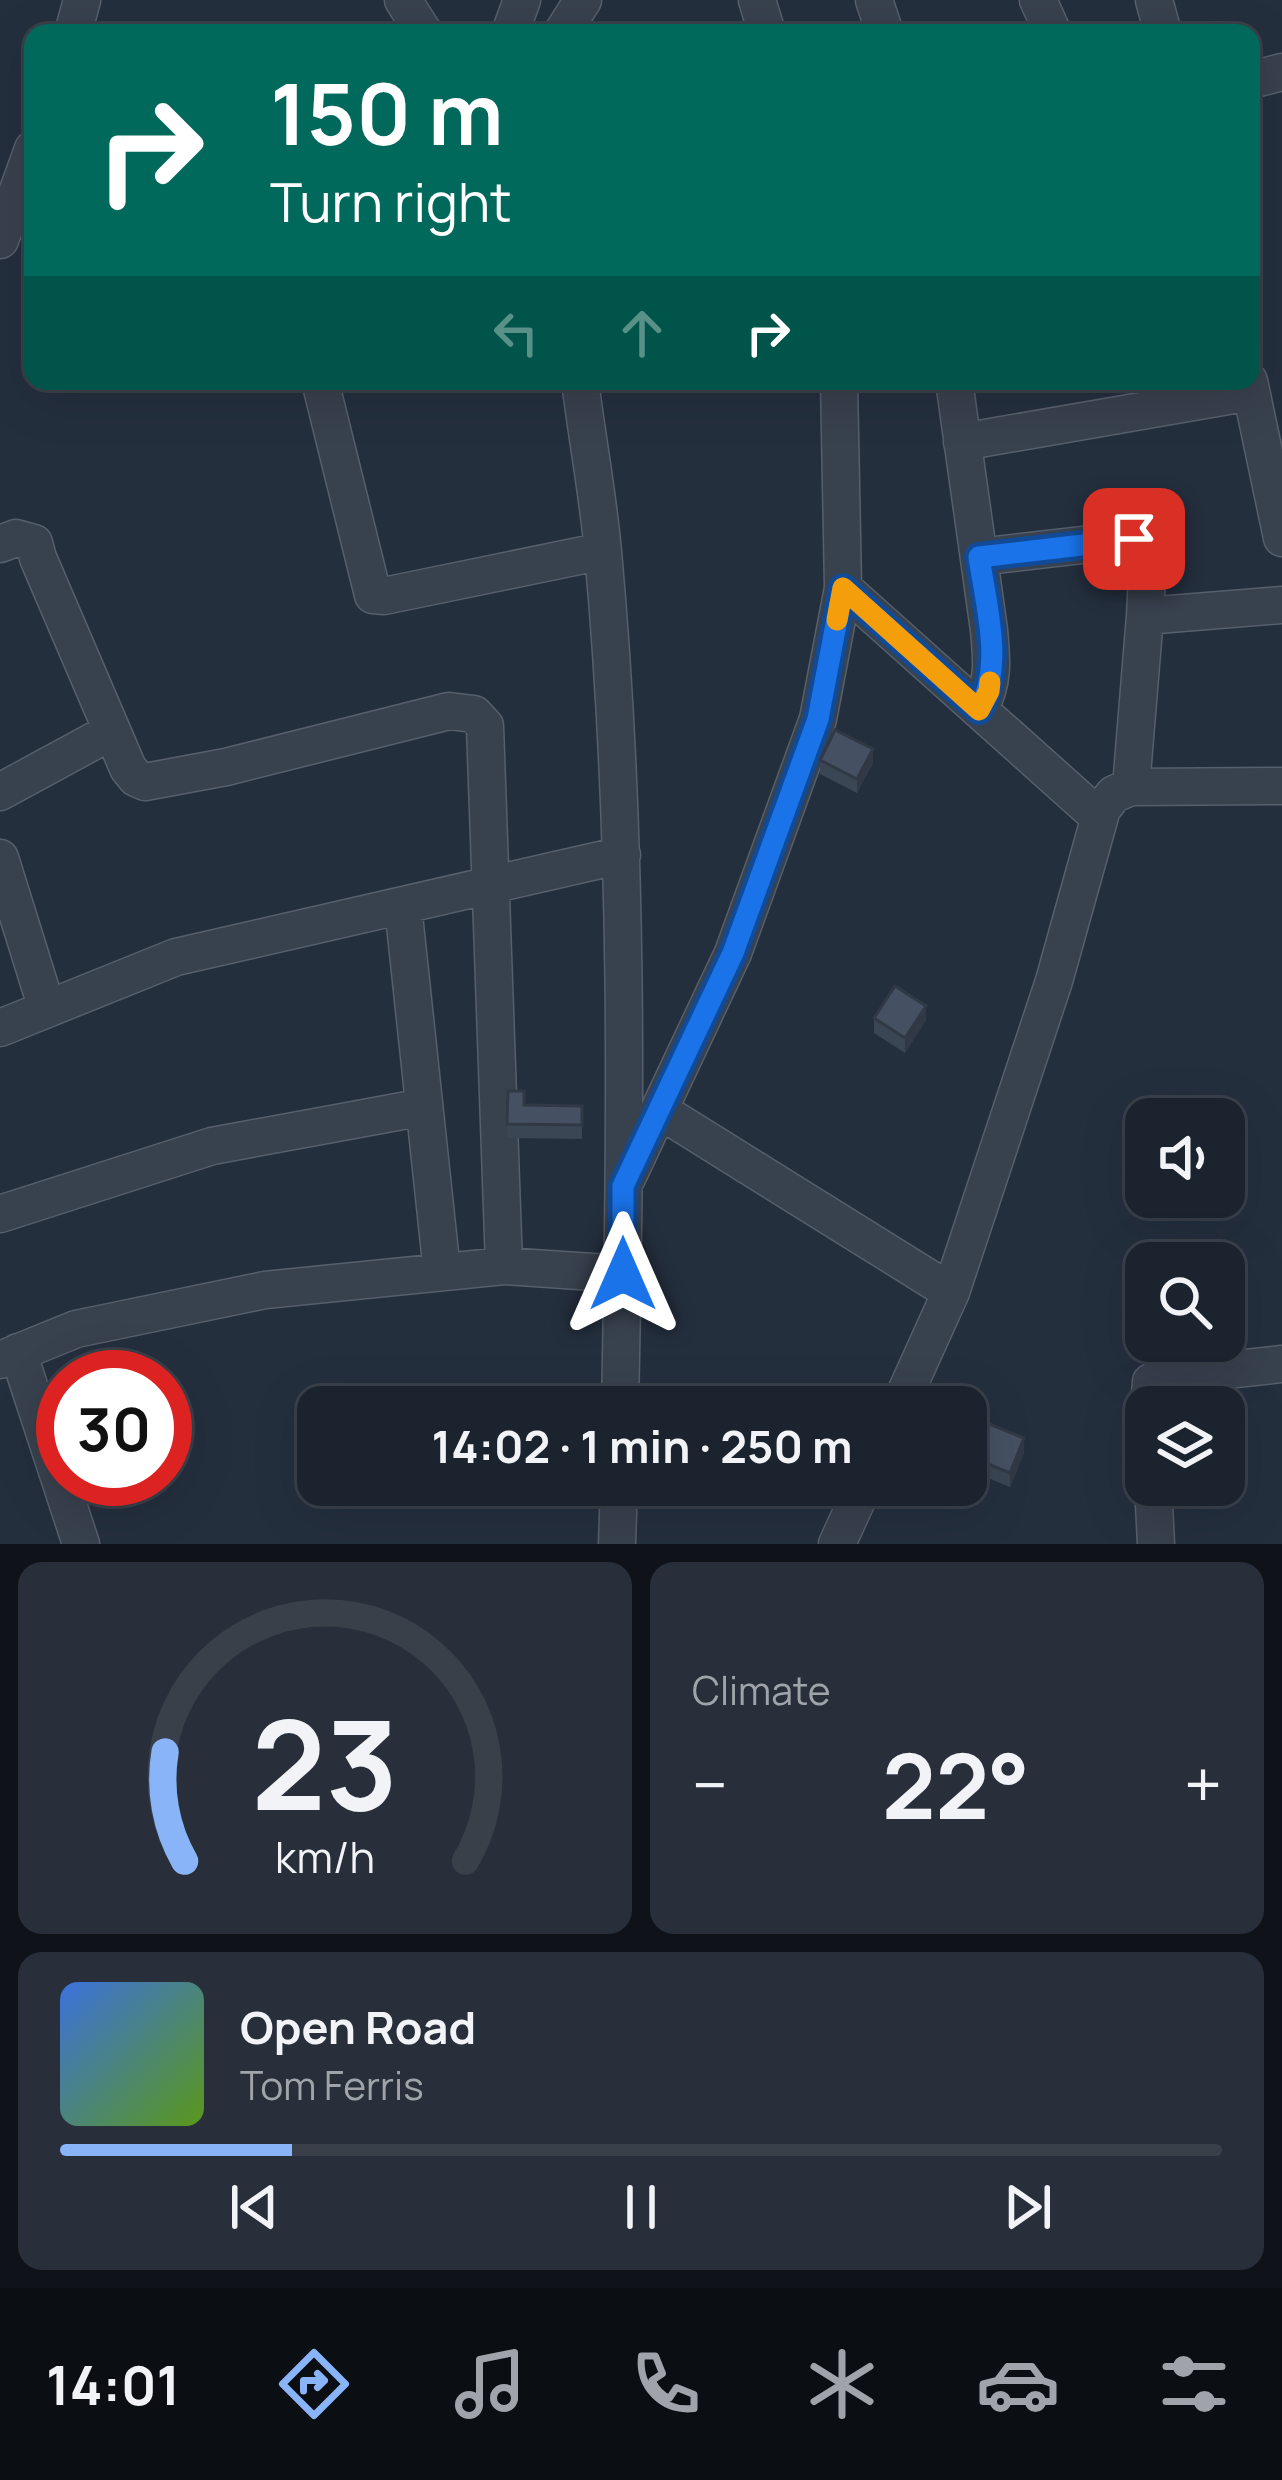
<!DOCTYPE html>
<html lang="en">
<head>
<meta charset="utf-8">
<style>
  body { margin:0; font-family:Manrope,sans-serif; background:#282f3a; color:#f1f3f6; height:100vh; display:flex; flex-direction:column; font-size:45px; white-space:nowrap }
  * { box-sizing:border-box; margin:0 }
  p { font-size:39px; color:#a0a4aa }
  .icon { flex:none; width:66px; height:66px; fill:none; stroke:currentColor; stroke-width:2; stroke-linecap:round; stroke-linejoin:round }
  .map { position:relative; height:1544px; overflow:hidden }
  .side { display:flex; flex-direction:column; gap:18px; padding:18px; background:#0f1319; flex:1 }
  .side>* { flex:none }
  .guide { position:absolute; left:24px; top:24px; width:1236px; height:366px; border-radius:24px; box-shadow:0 12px 48px #0002,0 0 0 3px #39404a; background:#00695c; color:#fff; overflow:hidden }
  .buttons { position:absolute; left:1125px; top:1098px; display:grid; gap:24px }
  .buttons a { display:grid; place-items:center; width:120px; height:120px; border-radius:24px; background:#1b232e; box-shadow:0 12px 48px #0002,0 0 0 3px #39404a; font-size:60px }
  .speed { position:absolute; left:36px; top:1350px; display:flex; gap:24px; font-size:60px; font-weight:700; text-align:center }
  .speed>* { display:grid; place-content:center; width:156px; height:156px; border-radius:50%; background:#1b232e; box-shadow:0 12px 48px #0002,0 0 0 3px #39404a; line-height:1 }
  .speed .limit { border:18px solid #d22; background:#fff; color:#111 }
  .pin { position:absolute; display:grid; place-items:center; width:102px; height:102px; color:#fff; margin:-51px; border-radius:24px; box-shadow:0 6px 18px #0006 }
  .me { position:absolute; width:132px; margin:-66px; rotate:0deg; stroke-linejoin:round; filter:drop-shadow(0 0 9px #0008) }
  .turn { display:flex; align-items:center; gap:42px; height:252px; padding:0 48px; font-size:54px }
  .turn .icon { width:156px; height:156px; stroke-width:2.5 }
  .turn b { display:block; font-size:84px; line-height:102px }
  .lanes { display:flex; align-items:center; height:114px; padding:0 48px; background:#0003; justify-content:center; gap:60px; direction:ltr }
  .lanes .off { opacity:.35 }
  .big { font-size:90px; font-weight:700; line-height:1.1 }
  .side .widget { flex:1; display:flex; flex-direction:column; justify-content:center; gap:18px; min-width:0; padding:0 42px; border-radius:24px; background:#282f3a }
  .side .dial { align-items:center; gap:0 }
  .dial svg { height:312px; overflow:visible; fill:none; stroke:#39404a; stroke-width:7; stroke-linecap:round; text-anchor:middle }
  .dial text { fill:#f1f3f6; stroke:none }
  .song { display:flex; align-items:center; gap:36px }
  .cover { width:144px; height:144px; border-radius:18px; background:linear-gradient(135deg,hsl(220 70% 55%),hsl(90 70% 35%)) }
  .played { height:12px; border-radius:6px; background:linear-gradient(90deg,#8ab4f8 20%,#39404a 20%) }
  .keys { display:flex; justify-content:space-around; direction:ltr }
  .heat { display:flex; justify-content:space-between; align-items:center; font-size:66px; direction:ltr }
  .side .tiles { flex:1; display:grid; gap:18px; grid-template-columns:1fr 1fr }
  .widget:last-child { grid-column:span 2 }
  .trip { position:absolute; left:297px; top:1386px; width:690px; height:120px; border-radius:24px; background:#1b232e; box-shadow:0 12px 48px #0002,0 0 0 3px #39404a; font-weight:700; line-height:120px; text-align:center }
  .tab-bar { display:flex; height:192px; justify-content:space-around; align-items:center; background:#0b0e12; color:#a0a4aa }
  .tab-bar .icon { width:84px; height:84px }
  .tab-bar .selected { color:#8ab4f8 }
  .tab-bar b { font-size:54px; color:#f1f3f6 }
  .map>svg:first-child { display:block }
</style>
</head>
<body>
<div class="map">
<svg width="1282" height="1544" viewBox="0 0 1282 1544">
  <rect width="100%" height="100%" fill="#242f3e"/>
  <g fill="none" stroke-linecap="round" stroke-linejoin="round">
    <defs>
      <path id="minor" d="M403,0L424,33
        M757,0L767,33
        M874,0L885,33
        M1038,0L1053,33
        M1154,0L1163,33
        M73,33L82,0
        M510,33L522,0
        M562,33L583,0
        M1251,80L1282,72
        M0,240L33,149
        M320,381L373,595L384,596L603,551
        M580,381C587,438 598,495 603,552C629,836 626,1122 620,1407
        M954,381L989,630C992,661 994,682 979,710
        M1249,381L1282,538
        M962,442L1251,392
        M0,544L16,538L34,543L38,558L128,768L136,778L145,782L226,767L449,711L474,714L485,726L504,1266
        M979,557L1134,539L1146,543L1148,557L1145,616L1131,787
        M843,588L1099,817
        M1145,616L1282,605
        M0,792L112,731
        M0,858L47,1009
        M403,906L442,1272
        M0,1028L176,957L622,855
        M659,1110L951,1292
        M627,1178L733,953L818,719L843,588L839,381
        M0,1214L212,1146L424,1107
        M18,1352L81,1544
        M0,1360L76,1329L265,1290L504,1266L623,1274
        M899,1407L951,1292L1054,981L1102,809L1114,794L1131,787L1282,786
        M1149,1407L1151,1382L1162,1377L1282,1364
        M1153,1485L1156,1544
        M617,1544L619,1485
        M837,1544L864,1485"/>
    </defs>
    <use href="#minor" stroke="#565f6c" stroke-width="39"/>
    <use href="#minor" stroke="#38414e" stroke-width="36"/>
  </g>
  <path fill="#3b4654" d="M820,760L873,763L857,793L820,774Z
    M874,1018L926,1020L905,1053L874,1033Z
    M508,1091L524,1105L582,1106V1139L507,1138Z
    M1024,1453L1010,1487L968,1470V1456Z"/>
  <path fill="#303945" d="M873,749V763L857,793V779Z
    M926,1006V1020L905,1053V1038Z
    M1024,1438V1453L1010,1487V1473Z"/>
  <path fill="#455162" stroke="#303945" stroke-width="3" d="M835,730L873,749L857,779L820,760Z
    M895,986L926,1006L905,1038L874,1018Z
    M508,1091H524V1105L582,1106V1125L507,1124Z
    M982,1421L1024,1438L1010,1473L968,1456Z"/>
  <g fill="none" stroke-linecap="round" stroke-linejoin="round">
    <defs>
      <path id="route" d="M623,1274V1186L733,953L818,719L843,588L979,710C1004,665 986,606 979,557L1134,539"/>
    </defs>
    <use href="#route" stroke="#114b97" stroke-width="30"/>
    <use href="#route" stroke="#1a73e8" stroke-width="21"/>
    <path stroke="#f59e0b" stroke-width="21" d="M837,620L843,588L979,710L989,691L990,682"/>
  </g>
</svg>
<div class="buttons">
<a><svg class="icon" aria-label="sound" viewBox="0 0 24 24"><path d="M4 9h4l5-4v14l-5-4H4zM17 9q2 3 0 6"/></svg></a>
<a><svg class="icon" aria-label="search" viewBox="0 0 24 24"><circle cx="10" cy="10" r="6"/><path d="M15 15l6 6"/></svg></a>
<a><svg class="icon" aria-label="layers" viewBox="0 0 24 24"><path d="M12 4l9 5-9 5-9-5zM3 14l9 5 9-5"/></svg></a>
</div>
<div class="speed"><div class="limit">30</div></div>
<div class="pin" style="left:1134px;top:539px;background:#d93025"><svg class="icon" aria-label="arrive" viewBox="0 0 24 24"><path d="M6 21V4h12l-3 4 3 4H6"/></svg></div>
<svg class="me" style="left:623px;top:1274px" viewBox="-20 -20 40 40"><path d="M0-17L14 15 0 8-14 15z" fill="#1a73e8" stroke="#fff" stroke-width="4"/></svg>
<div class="trip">14:02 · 1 min · 250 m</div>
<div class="guide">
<div class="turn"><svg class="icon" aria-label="right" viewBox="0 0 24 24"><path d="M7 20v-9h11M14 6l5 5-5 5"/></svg><div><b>150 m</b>Turn right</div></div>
<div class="lanes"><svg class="icon off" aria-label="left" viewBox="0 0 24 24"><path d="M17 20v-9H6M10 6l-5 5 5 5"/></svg><svg class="icon off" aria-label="ahead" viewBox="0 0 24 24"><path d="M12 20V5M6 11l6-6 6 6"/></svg><svg class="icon" aria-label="right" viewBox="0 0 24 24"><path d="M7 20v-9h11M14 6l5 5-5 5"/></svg></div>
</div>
</div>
<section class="side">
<div class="tiles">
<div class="widget dial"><svg viewBox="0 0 100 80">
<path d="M14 69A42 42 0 1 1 86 69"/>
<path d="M14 69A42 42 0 0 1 9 41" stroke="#8ab4f8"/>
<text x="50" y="56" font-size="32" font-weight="700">23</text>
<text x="50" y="72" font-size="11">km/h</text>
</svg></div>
<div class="widget"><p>Climate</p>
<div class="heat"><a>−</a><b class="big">22°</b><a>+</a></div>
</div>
<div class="widget">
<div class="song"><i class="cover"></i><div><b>Open Road</b><p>Tom Ferris</p></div></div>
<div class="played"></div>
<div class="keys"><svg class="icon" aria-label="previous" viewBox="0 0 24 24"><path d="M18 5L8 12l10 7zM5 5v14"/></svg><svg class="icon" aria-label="pause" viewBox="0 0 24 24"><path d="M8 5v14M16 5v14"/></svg><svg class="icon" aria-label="next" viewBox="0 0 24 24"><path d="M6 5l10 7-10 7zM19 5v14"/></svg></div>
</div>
</div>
</section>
<nav class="tab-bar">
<b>14:01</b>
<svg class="icon selected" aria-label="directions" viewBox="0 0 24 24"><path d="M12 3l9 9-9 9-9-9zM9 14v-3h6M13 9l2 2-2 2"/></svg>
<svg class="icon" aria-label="music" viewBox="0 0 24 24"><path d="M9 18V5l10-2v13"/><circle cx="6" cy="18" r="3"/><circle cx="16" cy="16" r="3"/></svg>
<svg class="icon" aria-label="phone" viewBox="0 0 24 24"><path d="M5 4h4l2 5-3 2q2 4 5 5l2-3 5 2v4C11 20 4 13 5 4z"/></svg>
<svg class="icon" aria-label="climate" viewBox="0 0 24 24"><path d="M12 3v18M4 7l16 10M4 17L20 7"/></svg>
<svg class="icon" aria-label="car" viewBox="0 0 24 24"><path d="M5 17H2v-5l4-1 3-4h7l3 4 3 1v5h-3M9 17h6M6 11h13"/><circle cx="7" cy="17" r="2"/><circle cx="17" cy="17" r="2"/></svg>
<svg class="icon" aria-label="filters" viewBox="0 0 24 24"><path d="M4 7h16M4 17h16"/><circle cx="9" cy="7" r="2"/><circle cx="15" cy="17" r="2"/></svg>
</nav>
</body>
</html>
